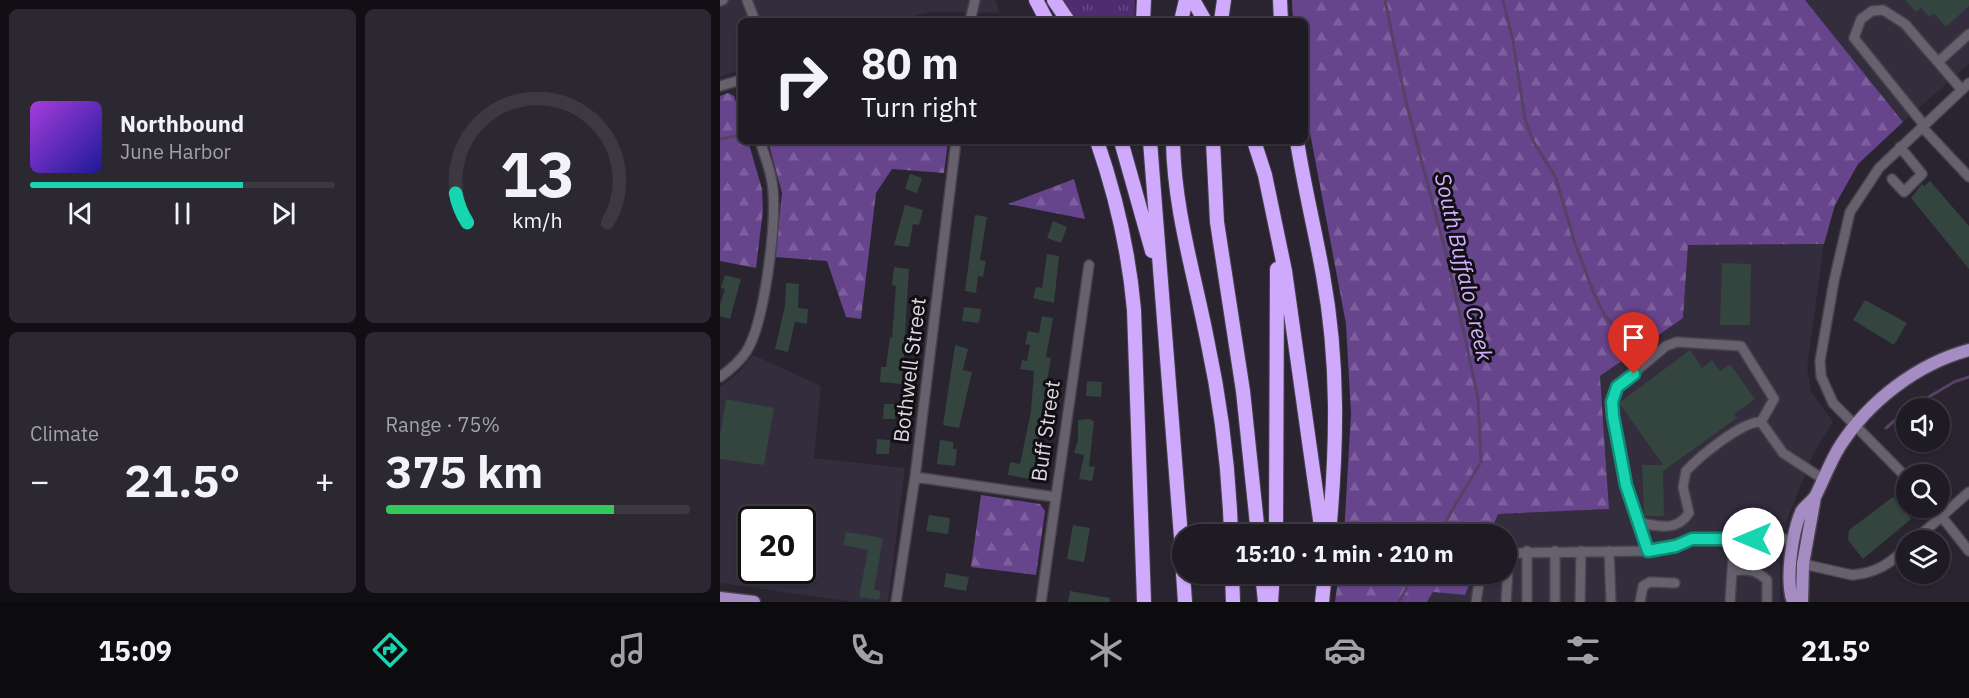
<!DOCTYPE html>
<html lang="en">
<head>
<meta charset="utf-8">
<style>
  body { margin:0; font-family:"IBM Plex Sans",sans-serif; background:#2c2831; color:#f1f3f6; height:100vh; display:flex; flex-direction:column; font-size:22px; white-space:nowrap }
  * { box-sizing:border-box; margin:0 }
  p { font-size:20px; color:#a1a1a6 }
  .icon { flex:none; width:33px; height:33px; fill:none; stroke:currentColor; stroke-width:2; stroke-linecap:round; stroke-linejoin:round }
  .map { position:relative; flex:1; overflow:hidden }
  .drawer { display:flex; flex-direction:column; gap:9px; padding:9px; background:#110f14; width:720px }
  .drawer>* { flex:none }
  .hud { position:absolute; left:18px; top:18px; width:570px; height:126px; border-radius:9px; box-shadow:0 2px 4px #0004,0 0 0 2px #3c3941; background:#1f1b24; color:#f1f3f6; overflow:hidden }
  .tools { position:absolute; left:1176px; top:398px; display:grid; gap:12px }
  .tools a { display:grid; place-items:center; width:54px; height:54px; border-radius:50%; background:#1f1b24; box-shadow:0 2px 4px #0004,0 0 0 2px #3c3941; font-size:30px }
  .speed { position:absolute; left:18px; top:506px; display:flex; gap:12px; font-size:30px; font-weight:700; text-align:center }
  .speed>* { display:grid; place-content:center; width:78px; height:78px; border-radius:50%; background:#1f1b24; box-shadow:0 2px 4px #0004,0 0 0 2px #3c3941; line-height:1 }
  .speed .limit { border:3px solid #111; border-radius:9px; background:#fff; color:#111 }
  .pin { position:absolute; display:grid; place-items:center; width:51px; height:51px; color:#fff; margin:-62px -26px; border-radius:50% 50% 50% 0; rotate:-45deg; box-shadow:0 0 6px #0007 }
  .pin .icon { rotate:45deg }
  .me { position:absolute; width:66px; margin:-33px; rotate:270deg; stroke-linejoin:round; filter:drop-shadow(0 0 4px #0008) }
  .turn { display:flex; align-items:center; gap:21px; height:126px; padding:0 24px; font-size:27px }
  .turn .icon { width:78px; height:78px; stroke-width:2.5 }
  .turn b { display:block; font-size:42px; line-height:51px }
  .big { font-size:45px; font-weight:700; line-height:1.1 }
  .drawer .widget { flex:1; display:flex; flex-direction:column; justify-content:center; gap:9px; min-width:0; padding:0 21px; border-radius:9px; background:#2c2831 }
  .drawer .dial { align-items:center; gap:0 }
  .dial svg { height:156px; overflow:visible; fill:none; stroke:#3c3941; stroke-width:7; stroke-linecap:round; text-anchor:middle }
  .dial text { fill:#f1f3f6; stroke:none }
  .song { display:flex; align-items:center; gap:18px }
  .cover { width:72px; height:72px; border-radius:9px; background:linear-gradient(135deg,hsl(280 70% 55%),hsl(240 70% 35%)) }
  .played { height:6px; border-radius:3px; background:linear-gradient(90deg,#18d5b2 70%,#3c3941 70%) }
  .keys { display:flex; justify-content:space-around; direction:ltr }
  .heat { display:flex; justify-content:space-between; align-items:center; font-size:33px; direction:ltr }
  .charge { height:9px; border-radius:4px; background:linear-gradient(90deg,#34c759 75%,#3c3941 0) }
  .drawer .tiles { flex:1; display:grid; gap:9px; grid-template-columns:repeat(2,1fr) }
  .trip { position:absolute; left:452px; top:524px; width:345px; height:60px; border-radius:30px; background:#1f1b24; box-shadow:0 2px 4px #0004,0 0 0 2px #3c3941; font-weight:700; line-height:60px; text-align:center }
  .tab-bar { display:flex; height:96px; justify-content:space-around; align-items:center; background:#0c0b0e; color:#a1a1a6 }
  .tab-bar .icon { width:42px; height:42px }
  .tab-bar .current { color:#18d5b2 }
  .tab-bar b { font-size:27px; color:#f1f3f6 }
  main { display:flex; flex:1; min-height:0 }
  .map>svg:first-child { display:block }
</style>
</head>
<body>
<main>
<section class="drawer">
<div class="tiles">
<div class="widget">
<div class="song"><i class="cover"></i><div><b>Northbound</b><p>June Harbor</p></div></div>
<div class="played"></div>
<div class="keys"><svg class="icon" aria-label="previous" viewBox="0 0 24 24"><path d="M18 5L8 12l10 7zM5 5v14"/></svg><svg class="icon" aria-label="pause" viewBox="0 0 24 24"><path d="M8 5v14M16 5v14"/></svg><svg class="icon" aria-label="next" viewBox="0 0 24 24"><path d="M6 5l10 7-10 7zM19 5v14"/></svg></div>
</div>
<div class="widget dial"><svg viewBox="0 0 100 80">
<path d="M14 69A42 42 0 1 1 86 69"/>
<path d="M14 69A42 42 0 0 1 8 54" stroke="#18d5b2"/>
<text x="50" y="56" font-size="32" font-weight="700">13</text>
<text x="50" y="72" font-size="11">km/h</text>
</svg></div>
<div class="widget"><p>Climate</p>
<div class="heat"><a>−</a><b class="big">21.5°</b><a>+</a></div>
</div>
<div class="widget"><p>Range · 75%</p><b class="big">375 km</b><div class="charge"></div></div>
</div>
</section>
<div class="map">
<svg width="1249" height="602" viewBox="0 0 1249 602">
  <defs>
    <pattern id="grass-tufts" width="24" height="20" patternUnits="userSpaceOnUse" patternTransform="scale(1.5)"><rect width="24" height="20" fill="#4e2c6f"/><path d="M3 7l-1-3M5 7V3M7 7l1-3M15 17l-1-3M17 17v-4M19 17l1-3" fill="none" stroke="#674a83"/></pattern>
    <pattern id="forest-firs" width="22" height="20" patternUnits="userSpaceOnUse" patternTransform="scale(1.5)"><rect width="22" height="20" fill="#67458c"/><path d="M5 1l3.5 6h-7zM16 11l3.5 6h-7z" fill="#7c5f9c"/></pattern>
  </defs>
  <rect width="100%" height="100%" fill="#292430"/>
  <path fill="#332d3d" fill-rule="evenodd" d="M0,0H276L279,13L211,12L173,21H21V70L0,77Z
    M1085,0H1249V64L1183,122Z
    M1104,244L1087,368L1091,392L1113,422L1093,454L1067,521L1060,549V602H707L713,592L745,595L754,573H786V534H770L778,514L889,509L880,376L963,318L968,245Z
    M33,355L101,386L94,458L185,468L168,602H135L0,583V387L19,372ZM32,519H82V570H32Z"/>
  <path fill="url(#grass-tufts)" d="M343,0H415L414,21H355Z"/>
  <path fill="url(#forest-firs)" d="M572,0H1085L1183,122L1138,164L1115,205L1104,244L968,245L963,318L880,376L889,509L778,514L770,534H624L631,414L626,324L585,106V21H573Z
    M8,93L14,96L21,118V141H28L42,189L43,210L36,268L0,261V96Z
    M48,141H228L224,173L172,169L156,193L141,319L126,317L107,261L55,257L62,193Z
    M354,179L365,219L288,204Z
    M261,495L320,504L325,511L316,575L251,567Z
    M619,573H754L745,595L713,592L707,602H615Z"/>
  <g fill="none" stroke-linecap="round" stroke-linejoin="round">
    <path stroke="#564266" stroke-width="3" d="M665,0L685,98L729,265L758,398L761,462L718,534
      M783,0L793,41L805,119L813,141L836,178L855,244L875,296L884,314L898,333
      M0,139L21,135
      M1190,408L1234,382L1249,377
      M1166,428L1186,411
      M679,602L695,573"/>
  </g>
  <path fill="#34443f" d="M1185,0H1249V6L1226,27L1214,13L1209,17L1201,8L1196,12Z
    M190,174L202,178L197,193L185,189Z
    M1210,181L1249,226V269L1191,198L1202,184L1204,186Z
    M185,205L203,210L199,225L193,224L189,247L174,245Z
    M255,215L267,217L260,260L266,261L263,277L258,276L256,293L245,291Z
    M333,221L347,227L341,243L327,238Z
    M327,254L339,256L334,303L313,298L316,287L322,288Z
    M1002,263L1031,264L1030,325H1000Z
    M174,267L189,269L182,384L160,382L161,367H166L170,337L172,338L176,286L172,285Z
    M5,275L21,279L10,319L0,316V304L5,289L1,288Z
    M66,283L79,284L78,308L88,309L87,324L75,322L68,352L55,349L65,306Z
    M1145,300L1187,323L1174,345L1133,320Z
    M244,307L261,309L259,323L242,321Z
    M322,316L333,318L326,357L331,358L319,426L322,427L317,444H320L316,480L288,475L290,462L300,464L311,411L314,371L300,369L302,360L307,361L310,345L305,344L308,331L319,333Z
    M235,345L248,349L243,370L252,372L239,428L223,425Z
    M970,350L982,368L992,360L1000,371L1010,364L1035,399L1014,414L1017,418L943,471L944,516H924L922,465H943L899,403Z
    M367,381L382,382L381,397L366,396Z
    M6,399L54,408L44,465L0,459V436Z
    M164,404H176L175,419H163Z
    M369,419L374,421L369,466L375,467L372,481L359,479L364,455L354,453L358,440V420Z
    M157,439L170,440L169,454H156Z
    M220,440L233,442V449H237L235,466L217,464Z
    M1173,497L1191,519L1143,559L1128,540L1129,530Z
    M209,515L230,518L228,534L206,531Z
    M353,525L370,528L364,562L347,559Z
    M126,532L163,538L154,590L161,591L159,600L139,597L148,550L123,545Z
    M226,573L249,577L246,591L224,587Z
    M350,591L390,598V602H348Z"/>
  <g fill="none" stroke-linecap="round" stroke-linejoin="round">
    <defs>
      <path id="minor" d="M27,0L35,21
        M0,1L3,0
        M250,21L255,0
        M1218,62L1249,34
        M0,86L21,80
        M1204,125L1134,38L1141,19L1152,11L1163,10L1185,24L1242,90
        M1202,127L1249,177
        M1172,179L1184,192L1202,174L1180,147
        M0,377C10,370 19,362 26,352C45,323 56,225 53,190C52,173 45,157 40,141
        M195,477L335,497
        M1186,477L1113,403L1101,376L1100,361L1114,281L1130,212L1159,168L1249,83
        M1214,507L1249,551
        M920,523C940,526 956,532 969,513L963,487L966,471C979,457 1022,421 1041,422
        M1074,539H972L956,546L928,551L906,485L893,416L892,402L897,387L946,346L957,342L1021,346L1054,399L1041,422L1063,453L1103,479
        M1195,540L1249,492
        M807,551V602
        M835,551V602
        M889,551L891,602
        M1083,564L1132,575C1156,573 1170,564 1186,548
        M1012,571L1013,556
        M176,602L195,477L236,141
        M321,602L369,265
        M756,602L759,583L769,573
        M786,602L789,553L928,551
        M860,602L861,551
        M920,602L923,586L930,582L955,583
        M1010,602L1012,571C1027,569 1035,569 1047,580V602"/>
      <path id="major" d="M0,598L34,602
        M1073,602C1065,581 1072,533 1081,512C1084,506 1092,502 1096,495C1104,479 1110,462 1120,446C1149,401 1197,364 1249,350
        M1082,602L1083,564L1095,497"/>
      <path id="highway" d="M316,0L327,21
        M334,0L348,21
        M473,0L485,21
        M560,0L561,21
        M423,21L424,0
        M461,21L466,0
        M501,21L504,0
        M377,141C396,196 409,253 414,310L424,602
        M401,141L432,251
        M430,141L462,550
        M453,141C454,209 474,273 487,339C501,404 509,468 511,534
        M493,141L497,222L523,391L538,534
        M534,141L545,175L565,271L602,534
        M577,141C584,186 595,230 603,275C619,362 617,446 609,534
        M556,534L557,269
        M463,573L465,602
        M512,573L513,602
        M542,573L545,602
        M551,602L553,573
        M602,602L605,573"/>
    </defs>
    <use href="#minor" stroke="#47424c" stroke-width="12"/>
    <use href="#major" stroke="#47424c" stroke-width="15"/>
    <use href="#highway" stroke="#47424c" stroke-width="16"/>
    <use href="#minor" stroke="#67616e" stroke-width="9"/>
    <use href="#major" stroke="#a58cc3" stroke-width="12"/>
    <use href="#highway" stroke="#cfa9fc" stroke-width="14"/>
  </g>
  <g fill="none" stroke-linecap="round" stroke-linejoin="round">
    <defs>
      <path id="route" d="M914,374L897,387L892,402L893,416L906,485L928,551L956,546L972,539H1033"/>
    </defs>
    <use href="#route" stroke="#108a74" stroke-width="15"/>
    <use href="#route" stroke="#18d5b2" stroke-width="10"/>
  </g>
  <g text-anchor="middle" stroke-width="6" stroke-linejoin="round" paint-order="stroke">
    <g font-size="21" fill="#ddd9e1" stroke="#110f14">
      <text transform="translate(190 370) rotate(-83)" y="7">Bothwell Street</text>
      <text transform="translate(326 431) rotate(-82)" y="7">Buff Street</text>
    </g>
    <g font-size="22" font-style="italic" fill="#d3afff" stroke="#110f14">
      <text transform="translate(744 267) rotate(77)" y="8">South Buffalo Creek</text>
    </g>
  </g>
</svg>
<div class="tools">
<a><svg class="icon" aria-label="sound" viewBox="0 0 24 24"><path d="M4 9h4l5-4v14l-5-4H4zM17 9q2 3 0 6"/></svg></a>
<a><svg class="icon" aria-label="search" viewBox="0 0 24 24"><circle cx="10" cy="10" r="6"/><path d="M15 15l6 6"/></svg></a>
<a><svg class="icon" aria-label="layers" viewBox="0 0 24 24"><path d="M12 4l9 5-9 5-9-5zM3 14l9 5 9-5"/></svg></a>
</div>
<div class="speed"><div class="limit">20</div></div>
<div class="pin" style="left:914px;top:374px;background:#d93025"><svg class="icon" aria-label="arrive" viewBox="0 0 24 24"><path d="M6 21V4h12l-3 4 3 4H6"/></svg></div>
<svg class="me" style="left:1033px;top:539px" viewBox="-20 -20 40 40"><circle r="19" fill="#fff"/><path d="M0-13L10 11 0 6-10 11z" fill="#18d5b2"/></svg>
<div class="trip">15:10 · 1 min · 210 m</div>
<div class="hud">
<div class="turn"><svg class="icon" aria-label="right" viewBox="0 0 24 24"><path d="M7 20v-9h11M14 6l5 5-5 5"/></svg><div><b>80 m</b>Turn right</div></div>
</div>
</div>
</main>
<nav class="tab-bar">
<b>15:09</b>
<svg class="icon current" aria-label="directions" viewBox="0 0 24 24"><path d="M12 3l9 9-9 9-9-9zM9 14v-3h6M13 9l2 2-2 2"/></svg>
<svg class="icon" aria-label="music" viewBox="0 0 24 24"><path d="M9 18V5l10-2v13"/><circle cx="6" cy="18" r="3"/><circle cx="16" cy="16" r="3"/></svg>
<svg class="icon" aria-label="phone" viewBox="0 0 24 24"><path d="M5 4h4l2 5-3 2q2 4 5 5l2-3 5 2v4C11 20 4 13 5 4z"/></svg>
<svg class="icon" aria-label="climate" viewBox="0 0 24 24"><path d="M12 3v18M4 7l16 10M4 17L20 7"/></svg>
<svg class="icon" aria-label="car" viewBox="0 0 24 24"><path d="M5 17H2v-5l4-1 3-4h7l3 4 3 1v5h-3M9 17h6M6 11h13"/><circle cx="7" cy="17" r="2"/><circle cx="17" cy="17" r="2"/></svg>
<svg class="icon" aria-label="filters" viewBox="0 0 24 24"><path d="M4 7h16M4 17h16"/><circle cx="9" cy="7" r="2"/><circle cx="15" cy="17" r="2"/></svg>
<b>21.5°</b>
</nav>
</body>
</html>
